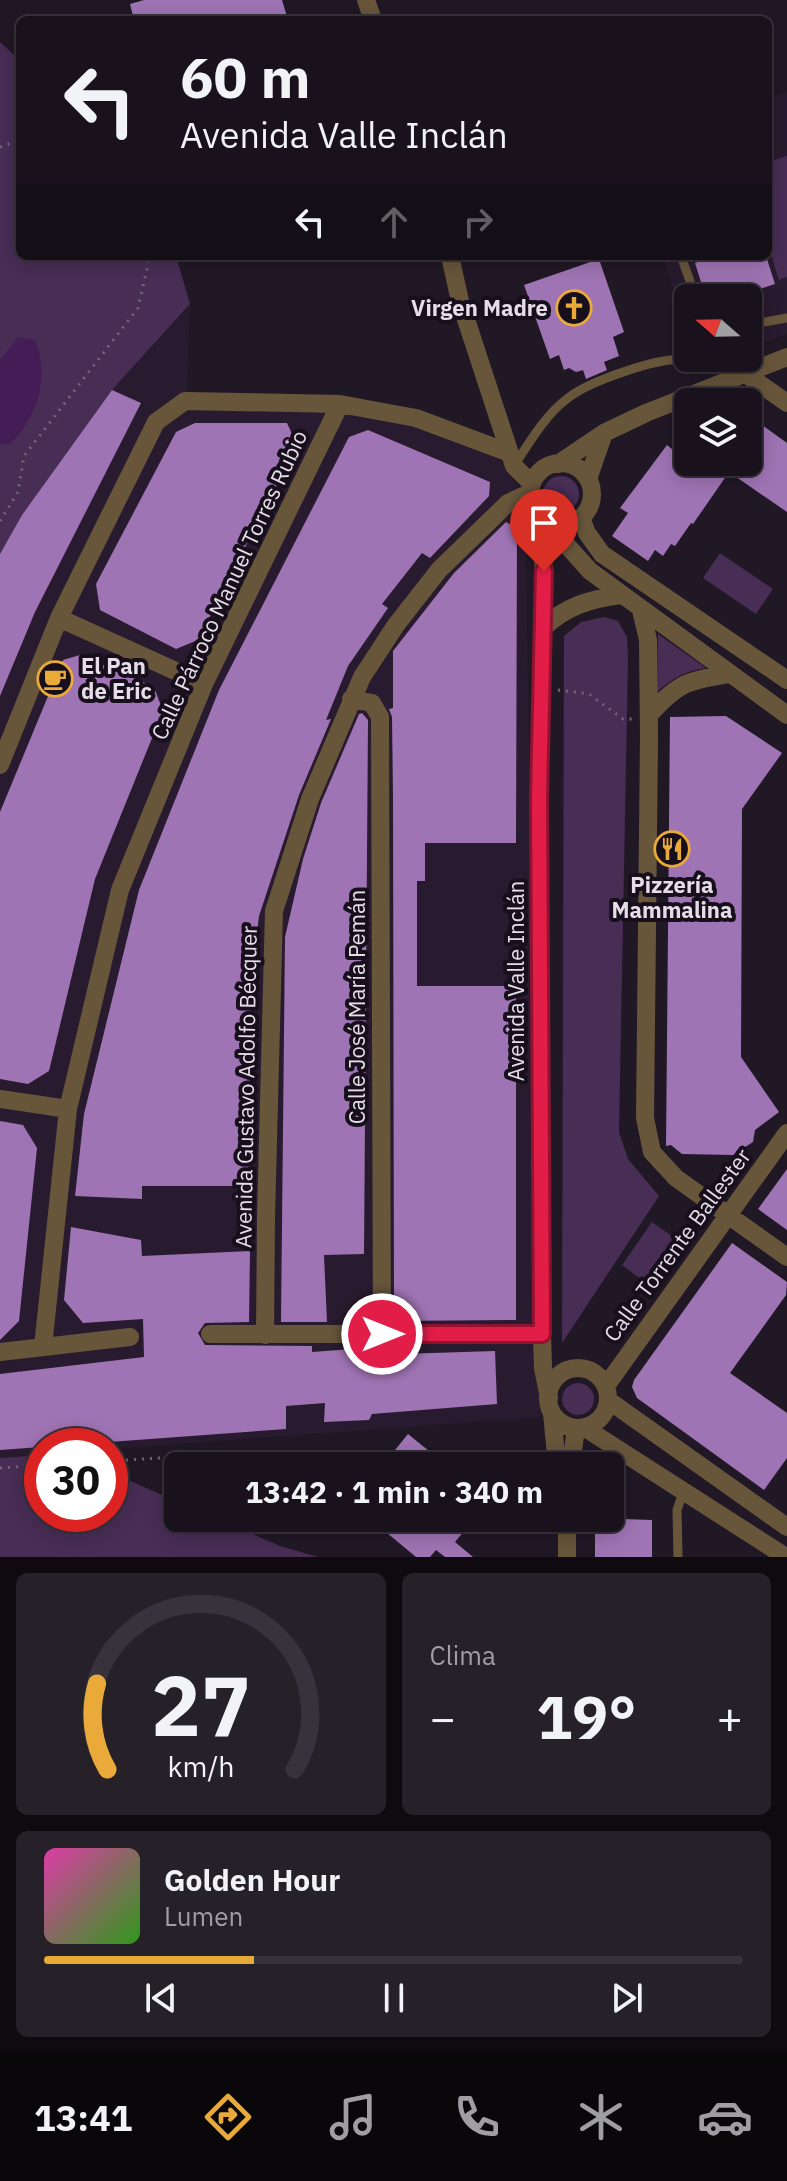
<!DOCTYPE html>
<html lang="es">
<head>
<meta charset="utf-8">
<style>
  body { margin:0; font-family:"IBM Plex Sans",sans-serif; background:#262029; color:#f1f3f6; height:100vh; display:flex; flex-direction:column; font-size:30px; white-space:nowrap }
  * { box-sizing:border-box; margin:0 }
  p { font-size:26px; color:#9f9ea3 }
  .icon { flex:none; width:44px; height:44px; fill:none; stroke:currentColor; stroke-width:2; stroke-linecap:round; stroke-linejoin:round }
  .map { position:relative; height:1557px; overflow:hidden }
  .side { display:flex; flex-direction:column; gap:16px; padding:16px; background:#0e0a0f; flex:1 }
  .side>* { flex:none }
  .top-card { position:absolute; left:16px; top:16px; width:756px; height:244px; border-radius:12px; box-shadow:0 4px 20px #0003,0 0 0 2px #37323b; background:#19121c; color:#f1f3f6; overflow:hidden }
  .needle { width:52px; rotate:290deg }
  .buttons { position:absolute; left:674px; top:284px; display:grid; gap:16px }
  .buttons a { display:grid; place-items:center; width:88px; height:88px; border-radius:12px; background:#19121c; box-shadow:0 4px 20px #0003,0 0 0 2px #37323b; font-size:40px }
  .speed { position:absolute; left:24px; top:1428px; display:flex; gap:16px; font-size:40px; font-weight:700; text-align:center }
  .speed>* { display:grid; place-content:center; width:104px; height:104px; border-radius:50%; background:#19121c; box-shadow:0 4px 20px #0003,0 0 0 2px #37323b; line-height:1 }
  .speed .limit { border:12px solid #d22; background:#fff; color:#111 }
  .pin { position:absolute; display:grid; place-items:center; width:68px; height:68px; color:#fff; margin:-82px -34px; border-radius:50% 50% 50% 0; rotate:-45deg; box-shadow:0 0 8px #0007 }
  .pin .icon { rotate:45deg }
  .me { position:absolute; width:88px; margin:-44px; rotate:90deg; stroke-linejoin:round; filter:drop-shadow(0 0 6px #0008) }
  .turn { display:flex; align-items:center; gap:28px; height:168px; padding:0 32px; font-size:36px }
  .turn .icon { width:104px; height:104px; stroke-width:2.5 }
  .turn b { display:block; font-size:56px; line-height:68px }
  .lanes { display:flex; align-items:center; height:76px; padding:0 32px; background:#0003; justify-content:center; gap:40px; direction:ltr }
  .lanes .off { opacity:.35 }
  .big { font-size:60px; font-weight:800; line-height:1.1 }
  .side .card { flex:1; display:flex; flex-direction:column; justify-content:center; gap:12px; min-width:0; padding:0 28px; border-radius:12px; background:#262029 }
  .side .dial { align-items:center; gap:0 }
  .dial svg { height:208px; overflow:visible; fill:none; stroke:#37323b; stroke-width:7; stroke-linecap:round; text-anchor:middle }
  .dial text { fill:#f1f3f6; stroke:none }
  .song { display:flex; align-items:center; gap:24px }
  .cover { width:96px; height:96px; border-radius:12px; background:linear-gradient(135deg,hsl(320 70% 55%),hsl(110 70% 35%)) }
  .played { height:8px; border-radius:4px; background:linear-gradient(90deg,#eaaa39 30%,#37323b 30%) }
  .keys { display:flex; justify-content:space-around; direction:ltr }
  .heat { display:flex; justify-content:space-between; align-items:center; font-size:44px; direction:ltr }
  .side .tiles { flex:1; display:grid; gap:16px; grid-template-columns:1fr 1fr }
  .card:last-child { grid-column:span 2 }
  .trip { position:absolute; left:164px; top:1452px; width:460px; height:80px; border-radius:12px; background:#19121c; box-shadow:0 4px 20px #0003,0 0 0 2px #37323b; font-weight:800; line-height:80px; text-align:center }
  .tabs { display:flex; height:128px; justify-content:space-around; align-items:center; background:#0a070b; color:#9f9ea3 }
  .tabs .icon { width:56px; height:56px }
  .tabs .current { color:#eaaa39 }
  .tabs b { font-size:36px; color:#f1f3f6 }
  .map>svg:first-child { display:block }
</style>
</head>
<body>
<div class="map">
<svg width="787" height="1557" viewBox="0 0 787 1557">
  <rect width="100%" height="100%" fill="#211826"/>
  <path fill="#291b2f" d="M787,93V334L748,349V298H688V333L684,328L664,256H768V98Z
    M190,305L186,406L348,411L414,420L502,458L525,501L540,1417L110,1449V1446H42V1455L0,1458V554L22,515L112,390Z"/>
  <path fill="#482d55" d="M0,42L15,56L20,54V256H176L190,304L112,390L22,515L0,554Z
    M787,156V277L779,280L768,245V162Z
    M543 494a18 18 0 1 1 36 0a18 18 0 1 1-36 0Z
    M720,553L773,589L756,614L703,578Z
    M604,617L618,621L627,637L628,659L619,1132L628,1159L659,1196L562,1343L564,636L581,622Z
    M658,634L706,668C685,671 673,678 657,692Z
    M652,1222L680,1242L649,1285L622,1265Z
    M562 1399a16 16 0 1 1 32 0a16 16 0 1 1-32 0Z
    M42,1455V1514H110V1472L178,1502V1518H216L280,1546L318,1557H0V1458Z"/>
  <path fill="#451d56" d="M18,337L35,340C50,376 38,417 10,444H0V360Z"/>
  <path fill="#9f74b4" d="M144,0H282L288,20H134L130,4Z
    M715,256H766L775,284L731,298H706L695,263Z
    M599,259L624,332L613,337L619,356L604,362L607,370L586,379L583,370L576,372L569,368L564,370L559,355L550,359L524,285Z
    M112,390L141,403L35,612L0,696V554L22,515Z
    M748,420L756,426L758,422L787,443V512L729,472L693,524L691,523L675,546L671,544L663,556L655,550L648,561L612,536L628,513L620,508L667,445L688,462H748Z
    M195,423H287L297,445L198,640L176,649L100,610L96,584L176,432Z
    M368,430L490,482L489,496L430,558L422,553L382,604L388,608L348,666L326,720L331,719L299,795L259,916L251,983V1186H142V1199L75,1196L84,1114L139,890L219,690L349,437Z
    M506,522L517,528L516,843H425V881H417V986H516V1320L394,1321L393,796L392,717L389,709L393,708V651L454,573Z
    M80,655L154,687L163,711L95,879L49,1071L28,1084L0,1079V812L63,660Z
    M362,713L368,720L364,1254L324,1255L327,1322H281L285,937L303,859L321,803L359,714Z
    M726,716L782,753L742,809L741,1057L779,1112L755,1130L753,1142L733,1155L682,1154L671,1145L666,1146L670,717Z
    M0,1121L23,1125L37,1148L19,1321L0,1340Z
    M787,1169V1230L758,1209Z
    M71,1227L141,1240L142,1256L250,1251L249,1322L205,1323L198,1333L205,1345L312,1346V1352L366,1348L369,1355L495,1351L497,1404L372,1414L369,1420L324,1422L325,1403L286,1406V1429L0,1450V1374L144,1357L143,1319L83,1323L64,1300Z
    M732,1243L787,1282L786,1295L730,1373L787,1413V1458L764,1490L637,1398L632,1387L634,1380Z
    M408,1434L429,1451L416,1466H382Z
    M369,1518H475L455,1542L473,1557H445L436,1550L430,1557H416Z
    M595,1518L652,1520V1557H595Z"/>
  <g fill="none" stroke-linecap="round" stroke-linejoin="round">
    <path stroke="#716975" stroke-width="3" stroke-dasharray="2 6" stroke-linecap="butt" d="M0,147L20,140
      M0,521L18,492L24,456L138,308L150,256
      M558,690L589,694L623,719H633
      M110,1461L258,1452
      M0,1468L42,1465"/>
    <path stroke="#68563b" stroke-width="9" d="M681,256L696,298
      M748,325L787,318
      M514,466C529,443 545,415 568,398C588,382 660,356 685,360C703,362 722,369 740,373
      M678,1557L677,1510L684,1490"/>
    <path stroke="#68563b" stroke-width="18" d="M366,0L373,20
      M450,256L460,301L514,466L532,484
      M747,375L787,403
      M530 494a31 31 0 1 1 62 0a31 31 0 1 1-62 0Z
      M558,464L604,433L646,413L787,357
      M588,479L604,433
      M539,516L544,571L539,797L542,1334L543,1368L549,1398
      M581,518L587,533L602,554L787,680
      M562,526L563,541L590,571L787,715
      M641,610L648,640L649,737L645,1118L652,1152L676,1178L787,1257
      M59,618L204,684
      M543,628C566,606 590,599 621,595
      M351,699L372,703L380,717L382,1334
      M649,715C679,682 687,681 730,674
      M0,765L59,618L156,422L185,401L340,404L416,418L510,453
      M0,1099L68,1109
      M210,1334H542
      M265,1335L266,1217L274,911L310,799L362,677L396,625L439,570L508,503L530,493
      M43,1347L68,1109L120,890L204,684L340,404
      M0,1352L130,1337
      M548 1398a30 30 0 1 1 60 0a30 30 0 1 1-60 0Z
      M606,1386L787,1133
      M608,1400L787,1527
      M552,1413L557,1466
      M585,1428L786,1557
      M571,1466L576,1428
      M567,1518V1557"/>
  </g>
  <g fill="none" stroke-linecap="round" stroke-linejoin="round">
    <defs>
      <path id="route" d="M382,1334H542L539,797L544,571"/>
    </defs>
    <use href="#route" stroke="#92132f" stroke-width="20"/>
    <use href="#route" stroke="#e11d48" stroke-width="14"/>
  </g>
  <defs>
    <symbol id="church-ring" viewBox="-11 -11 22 22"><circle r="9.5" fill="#180f1c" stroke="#eaaa39" stroke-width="1.5"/><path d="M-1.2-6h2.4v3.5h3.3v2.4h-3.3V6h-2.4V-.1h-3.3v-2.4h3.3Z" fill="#eaaa39"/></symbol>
    <symbol id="cafe-ring" viewBox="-11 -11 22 22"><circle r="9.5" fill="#180f1c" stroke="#eaaa39" stroke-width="1.5"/><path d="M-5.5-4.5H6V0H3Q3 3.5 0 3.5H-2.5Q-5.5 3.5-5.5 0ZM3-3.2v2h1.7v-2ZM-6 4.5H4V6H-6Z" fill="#eaaa39"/></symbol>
    <symbol id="restaurant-ring" viewBox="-11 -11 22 22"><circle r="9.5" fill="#180f1c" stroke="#eaaa39" stroke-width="1.5"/><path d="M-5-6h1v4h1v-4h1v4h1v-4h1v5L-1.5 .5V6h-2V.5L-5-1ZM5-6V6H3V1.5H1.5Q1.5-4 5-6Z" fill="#eaaa39"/></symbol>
  </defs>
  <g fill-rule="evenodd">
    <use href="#church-ring" x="554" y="288" width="40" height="40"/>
    <use href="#cafe-ring" x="35" y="659" width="40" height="40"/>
    <use href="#restaurant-ring" x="652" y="829" width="40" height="40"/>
  </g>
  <g text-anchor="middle" stroke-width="8" stroke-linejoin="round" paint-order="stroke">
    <g font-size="22" font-weight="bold" fill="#e5dee8" stroke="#180f1c" text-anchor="end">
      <text x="548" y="316">Virgen Madre</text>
      <text x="81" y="674" text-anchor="start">El Pan<tspan x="81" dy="25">de Eric</tspan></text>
      <text x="672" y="893" text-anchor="middle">Pizzería<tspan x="672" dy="25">Mammalina</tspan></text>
    </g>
    <g font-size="22" fill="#e5dee8" stroke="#180f1c">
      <text transform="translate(229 585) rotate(-65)" y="8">Calle Párroco Manuel Torres Rubio</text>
      <text transform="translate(516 981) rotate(-90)" y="8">Avenida Valle Inclán</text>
      <text transform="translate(357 1007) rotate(-90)" y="8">Calle José María Pemán</text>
      <text transform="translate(246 1087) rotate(-89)" y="8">Avenida Gustavo Adolfo Bécquer</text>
      <text transform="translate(677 1245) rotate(-54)" y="8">Calle Torrente Ballester</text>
    </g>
  </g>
</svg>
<div class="buttons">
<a><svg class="needle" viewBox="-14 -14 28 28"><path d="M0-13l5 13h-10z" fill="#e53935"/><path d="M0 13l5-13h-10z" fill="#9f9ea3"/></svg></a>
<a><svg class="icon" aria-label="layers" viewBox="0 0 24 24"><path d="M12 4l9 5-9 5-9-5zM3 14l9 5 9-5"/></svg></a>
</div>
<div class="speed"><div class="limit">30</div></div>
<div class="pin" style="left:544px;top:571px;background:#d93025"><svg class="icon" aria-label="arrive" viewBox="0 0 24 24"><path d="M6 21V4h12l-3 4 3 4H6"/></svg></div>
<svg class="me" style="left:382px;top:1334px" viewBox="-20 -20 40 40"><circle r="17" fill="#e11d48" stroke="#fff" stroke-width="3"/><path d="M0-11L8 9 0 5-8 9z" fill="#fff"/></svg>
<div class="trip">13:42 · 1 min · 340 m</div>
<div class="top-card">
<div class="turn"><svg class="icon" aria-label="left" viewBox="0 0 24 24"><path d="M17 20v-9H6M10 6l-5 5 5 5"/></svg><div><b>60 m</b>Avenida Valle Inclán</div></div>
<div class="lanes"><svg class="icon" aria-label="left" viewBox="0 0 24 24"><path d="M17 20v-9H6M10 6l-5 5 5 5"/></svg><svg class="icon off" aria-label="ahead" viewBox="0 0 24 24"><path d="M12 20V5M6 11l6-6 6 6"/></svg><svg class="icon off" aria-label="right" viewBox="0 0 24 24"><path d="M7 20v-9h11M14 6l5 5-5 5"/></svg></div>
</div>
</div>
<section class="side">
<div class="tiles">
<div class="card dial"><svg viewBox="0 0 100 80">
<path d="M14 69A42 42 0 1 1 86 69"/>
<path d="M14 69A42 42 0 0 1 10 36" stroke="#eaaa39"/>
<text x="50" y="56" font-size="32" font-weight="700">27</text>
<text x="50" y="72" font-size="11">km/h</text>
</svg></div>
<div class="card"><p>Clima</p>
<div class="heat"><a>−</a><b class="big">19°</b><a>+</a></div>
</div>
<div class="card">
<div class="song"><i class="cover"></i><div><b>Golden Hour</b><p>Lumen</p></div></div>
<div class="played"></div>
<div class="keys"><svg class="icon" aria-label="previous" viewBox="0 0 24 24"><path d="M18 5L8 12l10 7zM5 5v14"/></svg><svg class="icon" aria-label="pause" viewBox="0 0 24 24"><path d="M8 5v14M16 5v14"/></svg><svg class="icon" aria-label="next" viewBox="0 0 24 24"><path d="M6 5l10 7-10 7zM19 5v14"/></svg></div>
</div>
</div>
</section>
<nav class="tabs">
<b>13:41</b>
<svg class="icon current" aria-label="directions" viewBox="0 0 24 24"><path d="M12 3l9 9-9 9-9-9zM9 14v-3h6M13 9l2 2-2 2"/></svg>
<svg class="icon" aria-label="music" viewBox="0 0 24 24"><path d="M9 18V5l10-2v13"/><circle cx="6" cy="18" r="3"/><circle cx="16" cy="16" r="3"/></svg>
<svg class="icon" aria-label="phone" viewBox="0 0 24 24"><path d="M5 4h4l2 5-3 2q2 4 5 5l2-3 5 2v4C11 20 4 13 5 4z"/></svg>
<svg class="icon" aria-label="climate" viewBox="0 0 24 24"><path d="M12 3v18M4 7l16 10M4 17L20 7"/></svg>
<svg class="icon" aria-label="car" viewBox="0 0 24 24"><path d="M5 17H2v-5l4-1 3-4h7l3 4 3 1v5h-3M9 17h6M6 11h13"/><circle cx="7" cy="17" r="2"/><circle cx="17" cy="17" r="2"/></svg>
</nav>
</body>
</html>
